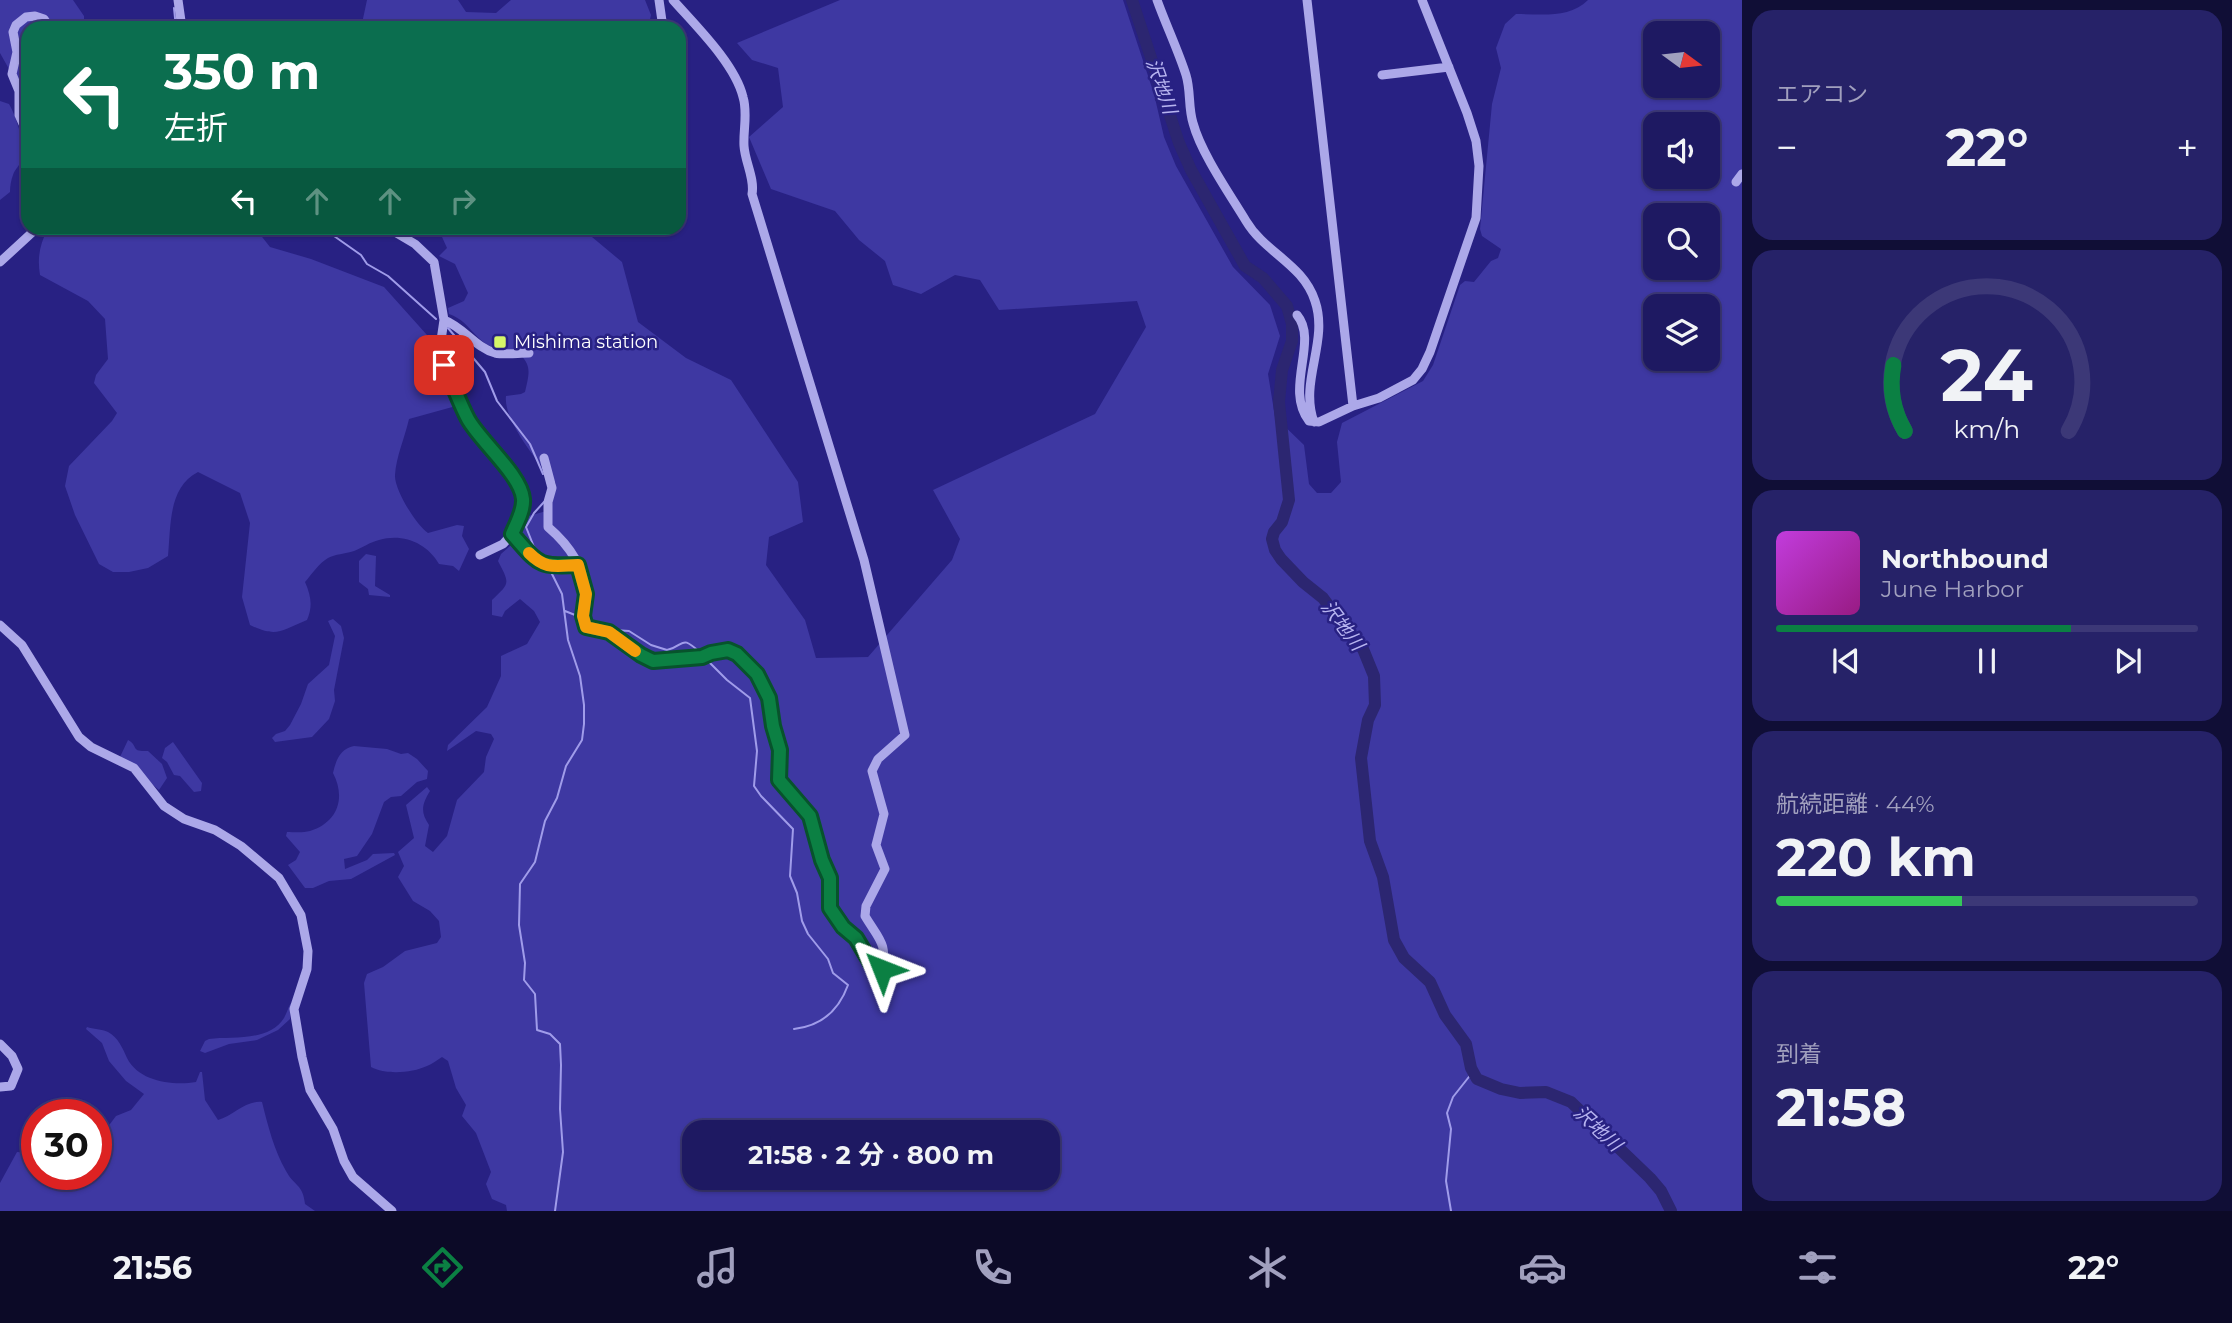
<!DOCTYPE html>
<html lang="ja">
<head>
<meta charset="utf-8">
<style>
  body { margin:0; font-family:Montserrat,"Noto Sans JP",sans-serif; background:#262268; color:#f1f3f6; height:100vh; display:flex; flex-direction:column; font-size:26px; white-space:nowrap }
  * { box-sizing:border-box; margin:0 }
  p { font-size:23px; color:#a1a0be }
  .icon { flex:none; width:38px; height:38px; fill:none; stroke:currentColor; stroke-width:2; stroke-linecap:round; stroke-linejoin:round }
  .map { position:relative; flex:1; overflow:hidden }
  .drawer { display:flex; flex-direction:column; gap:10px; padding:10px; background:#100e36; width:490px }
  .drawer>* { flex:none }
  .top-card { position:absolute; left:21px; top:21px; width:665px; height:214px; border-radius:21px; box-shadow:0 2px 5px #0004,0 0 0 2px #3c3877; background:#0b6e4f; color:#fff; overflow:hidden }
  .needle { width:46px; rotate:105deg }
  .tools { position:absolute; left:1643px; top:21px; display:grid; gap:14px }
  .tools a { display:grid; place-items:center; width:77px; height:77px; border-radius:14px; background:#1e1962; box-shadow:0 2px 5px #0004,0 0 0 2px #3c3877; font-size:35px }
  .speed { position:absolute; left:21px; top:1099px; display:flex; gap:14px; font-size:35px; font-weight:700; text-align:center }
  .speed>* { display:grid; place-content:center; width:91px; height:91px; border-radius:50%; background:#1e1962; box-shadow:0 2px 5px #0004,0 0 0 2px #3c3877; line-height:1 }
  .speed .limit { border:10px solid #d22; background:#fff; color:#111 }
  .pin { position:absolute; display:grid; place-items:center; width:60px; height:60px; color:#fff; margin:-30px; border-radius:14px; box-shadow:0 4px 10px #0006 }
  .me { position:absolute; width:77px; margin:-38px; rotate:315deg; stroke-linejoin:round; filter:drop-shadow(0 0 5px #0008) }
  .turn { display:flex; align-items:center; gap:24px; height:147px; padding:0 28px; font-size:32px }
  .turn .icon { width:91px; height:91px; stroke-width:2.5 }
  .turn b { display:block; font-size:49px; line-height:60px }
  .lanes { display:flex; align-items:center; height:66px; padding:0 28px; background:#0003; justify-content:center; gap:35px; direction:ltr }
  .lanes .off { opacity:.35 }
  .big { font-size:52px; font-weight:700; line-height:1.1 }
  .drawer .widget { flex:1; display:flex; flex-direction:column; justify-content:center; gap:10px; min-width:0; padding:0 24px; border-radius:21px; background:#262268 }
  .drawer .dial { align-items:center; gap:0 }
  .dial svg { height:182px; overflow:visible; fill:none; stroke:#3c3877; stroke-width:7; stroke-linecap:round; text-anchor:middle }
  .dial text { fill:#f1f3f6; stroke:none }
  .song { display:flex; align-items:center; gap:21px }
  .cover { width:84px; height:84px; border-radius:10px; background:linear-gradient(135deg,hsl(290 70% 55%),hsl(310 70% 35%)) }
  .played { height:7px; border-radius:4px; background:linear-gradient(90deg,#0b8043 70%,#3c3877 70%) }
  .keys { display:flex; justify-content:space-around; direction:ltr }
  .heat { display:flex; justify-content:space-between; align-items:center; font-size:38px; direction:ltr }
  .charge { height:10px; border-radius:5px; background:linear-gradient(90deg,#34c759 44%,#3c3877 0) }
  .trip { position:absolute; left:682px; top:1120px; width:378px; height:70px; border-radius:21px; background:#1e1962; box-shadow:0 2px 5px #0004,0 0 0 2px #3c3877; font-weight:700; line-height:70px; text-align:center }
  .menu { display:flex; height:112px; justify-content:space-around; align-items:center; background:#0c0a27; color:#a1a0be }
  .menu .icon { width:49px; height:49px }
  .menu .current { color:#0b8043 }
  .menu b { font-size:32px; color:#f1f3f6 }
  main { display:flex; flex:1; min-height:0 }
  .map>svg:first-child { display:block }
</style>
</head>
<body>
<main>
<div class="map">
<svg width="1742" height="1211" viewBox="0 0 1742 1211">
  <rect width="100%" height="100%" fill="#282183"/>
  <path fill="#3e38a2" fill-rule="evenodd" d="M0,0H73L84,16V21H79L80,27L68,28L65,23L51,21L45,28H28V103L0,53Z
    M367,0H458L466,12L496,13L511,0H645L651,15L648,28H361Z
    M840,0H1123L1154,94L1164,137L1176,166L1233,267L1270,305L1280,336L1268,374L1275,417L1304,445L1309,484L1317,493H1331L1341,482L1337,442L1342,423L1423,381L1433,365L1460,285L1465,281L1474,282L1491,261L1498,258L1501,249L1482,236L1480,229L1492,104L1501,68L1496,48L1505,24L1516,14C1541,14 1569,19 1588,0H1742V1211H507L506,1205L492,1199L486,1184L491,1172L476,1133L462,1116L466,1105L456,1088L448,1061L442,1057C437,1060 432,1064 427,1066C412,1073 386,1075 371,1067L364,983L367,974L383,967L405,951L437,943L441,937L439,921L430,911L413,901L398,877L404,866L398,852L414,838L406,805L427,787L430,791C422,804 420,812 429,825L425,846L433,852L447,836L457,800L484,772L486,757L494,739L491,734L476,731L447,751L448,745L487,707L501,676V656L527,644L540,622L534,611L520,599L505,611L502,617L492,615V600C510,583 510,584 498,561L501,554L511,545L525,517L550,510L556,483C540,465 503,421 506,396L521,394L525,392C530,370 532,365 515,349C476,354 476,323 449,314L448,308L464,301L468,293L455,264L439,256L447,248L438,228H561L592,237L622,262L638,322L686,358L731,380L798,482L803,522L769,537L766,565L805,620L816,658L868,657L952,560L960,539L933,490L1095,414L1146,327L1137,301L999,310L980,280L955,275L921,294L893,285L885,261L859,240L835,211L771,189L749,137L783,107L778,68L752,60L737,43ZM1656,33H1708V86H1656ZM1656,124H1708V177H1656ZM1656,215H1708V268H1656ZM1656,306H1708V359H1656ZM695,1132H1048V1178H695Z
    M0,101L9,104C16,116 26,145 22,160C20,165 15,169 13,175C11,180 10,186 10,192L0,200Z
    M48,228H255L270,247L311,259L384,287L427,335L456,406L409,419C405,437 396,457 395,475C394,489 416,525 428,533L457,525L464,526L462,536L469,549L459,571L453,566L439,564C427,543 403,533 379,540C370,542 362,548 354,551C345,554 335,554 328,558C319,563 312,574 305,582C311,596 313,606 307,620C280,631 277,638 250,625L242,597L250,523L240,493L198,472C168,487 171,526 168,556L148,568L129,572H113L99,564L75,515L65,486L69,466L112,421L117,413L94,383L96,375L108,359L105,319L88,301L40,275C37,257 40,244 48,228Z
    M366,554L376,556L375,586L390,595V597L369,595L368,589L359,582V561Z
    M333,619L341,626L344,638L334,690L335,701L329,719L312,737L275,742L272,738L276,734L285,731L290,725L301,704L308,684L329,665L335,636L328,621Z
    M128,740C139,746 130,752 148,751L162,764L167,778L159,790L120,757Z
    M173,742L202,783L201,791L194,792L180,776L174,775L167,762L162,758L165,748Z
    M354,746L387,749L401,754L408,753L417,759L428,771L427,779L417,782L401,796L391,797L384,802L372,834L357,856L344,859L345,869L367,860L373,854L394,853L395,855L351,879L329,881L313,888H305L288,865L296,860L300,852L286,836L287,832C293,832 303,833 310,831C338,822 346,798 333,773C336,760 340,749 354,746Z
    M291,1003L290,1019L278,1030L257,1040L229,1044L205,1053L200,1051L205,1041L209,1039C232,1036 269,1042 284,1018C287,1013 288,1007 291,1003Z
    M87,1027C93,1029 102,1029 108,1032C118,1037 123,1049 127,1058C139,1082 174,1086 196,1082L200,1072H202L205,1100L218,1120C233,1116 246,1100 262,1102C268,1126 274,1150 286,1171C294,1186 303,1184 305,1204L315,1211H0V1183L17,1152L29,1153L37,1156V1174H96V1137L101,1136L116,1116L131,1110L144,1094L126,1081L109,1061L102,1043L86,1029Z"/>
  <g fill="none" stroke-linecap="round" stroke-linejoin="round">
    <path stroke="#a09cea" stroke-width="2" d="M174,8L176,28
      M315,228L334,236L361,255L367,264L388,276L436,319
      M448,328L485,372L497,401L530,444L543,474
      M544,502L534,513L526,527L534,547L544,558
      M550,570L562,594L568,640L580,676L584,705V724L582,740L566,766L557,798L545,821L535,862L520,884L519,925L525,963L524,980L535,994L537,1030L550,1034L560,1044L561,1065L560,1109L563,1152L555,1211
      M565,611L580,617
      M614,630L629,631L651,645L667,650C687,645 679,634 701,653
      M706,659L727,680L750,698L757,751L754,786L761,796L793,829L790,876L797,893L802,921L808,934L828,959L833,973L848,985C839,1010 821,1026 794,1029
      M1451,1211L1446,1181L1451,1129L1447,1113L1453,1097L1472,1073"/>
    <path stroke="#2c2671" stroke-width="12" d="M1132,0L1179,143L1191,170L1245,266L1263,278L1287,306L1292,324V341L1282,370L1279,402L1289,500L1282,522L1274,532L1272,539L1275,550L1281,559L1303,582L1323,598L1350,635L1363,649L1374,676L1375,705L1368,720L1361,758L1370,841L1383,877L1394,940L1404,958L1430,982L1445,1015L1466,1044L1471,1068L1477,1079L1501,1089L1520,1093L1546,1092L1571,1102L1650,1178L1661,1191L1671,1211"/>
    <path stroke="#aca8e9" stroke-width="9" d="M178,0L182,28
      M659,0L663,28
      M1157,0C1166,25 1178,50 1186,75C1191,91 1188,107 1193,123C1201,153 1229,193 1246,221C1265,253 1303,264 1315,301C1329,342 1299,381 1314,422
      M1307,0L1353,406
      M1382,75L1449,67
      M28,135L19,115V91L12,74L17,52L13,32L16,25L26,17L35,16L44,19L50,28
      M1736,182L1742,174
      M388,228L415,244L434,262L444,320L440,347L444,365L468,419L491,446L521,490L523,499L521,512L512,534L503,544L480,555
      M0,262L37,228
      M1297,315C1319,341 1284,389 1309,421L1319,422L1353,406L1379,398L1413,380L1422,369L1430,352L1476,218L1479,166L1476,141L1467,113L1422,0
      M444,320C463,327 476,348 495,353C505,355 518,353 529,353
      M544,458L552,488L548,502V527C568,544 584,566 586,594C587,606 583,614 586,627L609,632L641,655L653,661L702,657L711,653L728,650L737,654L757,674L769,698L773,725L780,750L779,780L810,816L822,860L830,878V908L843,927L856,938L867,959L878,972H881C889,944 878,938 865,916L866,906L885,869L876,845L884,814L872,771L878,759L905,735L864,560L752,194C755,179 745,162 744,146C743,130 748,113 743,97C735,64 696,26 673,0
      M512,534C539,564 536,567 578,565
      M0,625L22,645L79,737L91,747L134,768L164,806L184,819L215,830L241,846L279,878L301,915L308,951L307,969L294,1009L302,1057L310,1090L333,1129L344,1161L353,1177L392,1211
      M0,1044L12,1056L18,1069L11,1086L0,1087"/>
  </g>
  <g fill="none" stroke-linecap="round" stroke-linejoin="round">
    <defs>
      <path id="route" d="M444,365C452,382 460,404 468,419C480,441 521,475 523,499C524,511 516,524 512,534C539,564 536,567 578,565L586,594L583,616L586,627L609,632L641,655L653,661L702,657L711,653L728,650L737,654L757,674L769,698L773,726L780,750L779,780L810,816L822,860L830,878V908L843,927L856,938L875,970L879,972L882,969"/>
    </defs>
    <use href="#route" stroke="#07532c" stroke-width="18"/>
    <use href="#route" stroke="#0b8043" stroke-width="12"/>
    <path stroke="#f59e0b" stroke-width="12" d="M529,553C546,570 555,566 578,565L586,594L583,616L586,627L609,632L635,651"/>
  </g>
  <rect fill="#d6f669" stroke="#282183" stroke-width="2.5" x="493" y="335" width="14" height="14" rx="3.5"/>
  <g text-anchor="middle" stroke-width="5" stroke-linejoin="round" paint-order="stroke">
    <g font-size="18" fill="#fff" stroke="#282183" text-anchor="start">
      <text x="514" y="348">Mishima station</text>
    </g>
    <g font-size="19" font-style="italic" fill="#b7b4f0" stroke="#282183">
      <text transform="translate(1162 86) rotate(71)" y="7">沢地川</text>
      <text transform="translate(1343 625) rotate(53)" y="7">沢地川</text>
      <text transform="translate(1598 1128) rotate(43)" y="7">沢地川</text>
    </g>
  </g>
</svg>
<div class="tools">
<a><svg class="needle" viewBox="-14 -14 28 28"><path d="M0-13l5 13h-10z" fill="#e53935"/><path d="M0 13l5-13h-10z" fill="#a1a0be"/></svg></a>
<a><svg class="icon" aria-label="sound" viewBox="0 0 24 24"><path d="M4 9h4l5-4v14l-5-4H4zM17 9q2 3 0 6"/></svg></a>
<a><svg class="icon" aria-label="search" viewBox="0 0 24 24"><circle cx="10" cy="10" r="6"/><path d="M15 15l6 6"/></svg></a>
<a><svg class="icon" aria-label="layers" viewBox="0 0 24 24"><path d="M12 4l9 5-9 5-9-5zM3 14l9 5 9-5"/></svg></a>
</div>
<div class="speed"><div class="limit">30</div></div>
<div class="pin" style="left:444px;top:365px;background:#d93025"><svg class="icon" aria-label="arrive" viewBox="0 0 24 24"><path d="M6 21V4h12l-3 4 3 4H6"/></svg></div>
<svg class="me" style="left:882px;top:969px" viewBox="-20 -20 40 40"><path d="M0-17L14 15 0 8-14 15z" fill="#0b8043" stroke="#fff" stroke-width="4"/></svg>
<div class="trip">21:58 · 2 分 · 800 m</div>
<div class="top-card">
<div class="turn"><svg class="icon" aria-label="left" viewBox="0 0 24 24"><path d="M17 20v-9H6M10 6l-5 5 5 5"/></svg><div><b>350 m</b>左折</div></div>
<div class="lanes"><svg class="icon" aria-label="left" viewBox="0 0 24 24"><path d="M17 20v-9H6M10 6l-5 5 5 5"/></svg><svg class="icon off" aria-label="ahead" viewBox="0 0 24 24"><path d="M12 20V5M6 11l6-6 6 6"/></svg><svg class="icon off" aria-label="ahead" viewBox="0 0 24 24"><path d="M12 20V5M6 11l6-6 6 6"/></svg><svg class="icon off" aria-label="right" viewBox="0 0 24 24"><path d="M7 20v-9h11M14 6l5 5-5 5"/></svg></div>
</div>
</div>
<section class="drawer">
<div class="widget"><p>エアコン</p>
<div class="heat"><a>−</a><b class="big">22°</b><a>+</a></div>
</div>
<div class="widget dial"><svg viewBox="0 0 100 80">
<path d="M14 69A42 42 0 1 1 86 69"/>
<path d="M14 69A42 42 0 0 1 9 40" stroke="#0b8043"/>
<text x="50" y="56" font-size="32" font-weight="700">24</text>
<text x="50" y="72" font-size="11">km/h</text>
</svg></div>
<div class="widget">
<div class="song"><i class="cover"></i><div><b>Northbound</b><p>June Harbor</p></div></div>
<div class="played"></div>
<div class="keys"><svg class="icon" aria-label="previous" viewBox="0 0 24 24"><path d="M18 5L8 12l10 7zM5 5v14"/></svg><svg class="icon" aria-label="pause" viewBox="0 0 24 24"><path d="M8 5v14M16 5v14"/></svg><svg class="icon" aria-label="next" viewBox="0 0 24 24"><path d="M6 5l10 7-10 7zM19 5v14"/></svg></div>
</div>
<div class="widget"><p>航続距離 · 44%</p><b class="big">220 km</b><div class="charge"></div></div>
<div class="widget"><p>到着</p><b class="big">21:58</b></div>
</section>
</main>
<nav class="menu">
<b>21:56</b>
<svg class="icon current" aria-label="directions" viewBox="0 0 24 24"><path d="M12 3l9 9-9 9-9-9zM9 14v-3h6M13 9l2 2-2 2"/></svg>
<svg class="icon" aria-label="music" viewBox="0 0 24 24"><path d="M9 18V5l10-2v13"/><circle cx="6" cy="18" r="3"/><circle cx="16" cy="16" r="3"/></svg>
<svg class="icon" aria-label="phone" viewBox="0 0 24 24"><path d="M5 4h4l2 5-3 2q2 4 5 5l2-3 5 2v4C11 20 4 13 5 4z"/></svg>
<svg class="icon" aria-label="climate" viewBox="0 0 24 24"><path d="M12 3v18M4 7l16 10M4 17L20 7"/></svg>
<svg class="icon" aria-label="car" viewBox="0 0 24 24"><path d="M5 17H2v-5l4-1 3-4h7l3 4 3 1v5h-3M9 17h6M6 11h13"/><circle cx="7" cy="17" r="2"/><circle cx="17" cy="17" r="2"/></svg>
<svg class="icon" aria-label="filters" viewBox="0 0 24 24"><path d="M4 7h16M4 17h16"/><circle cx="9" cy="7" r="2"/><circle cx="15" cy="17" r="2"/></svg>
<b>22°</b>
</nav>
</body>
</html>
